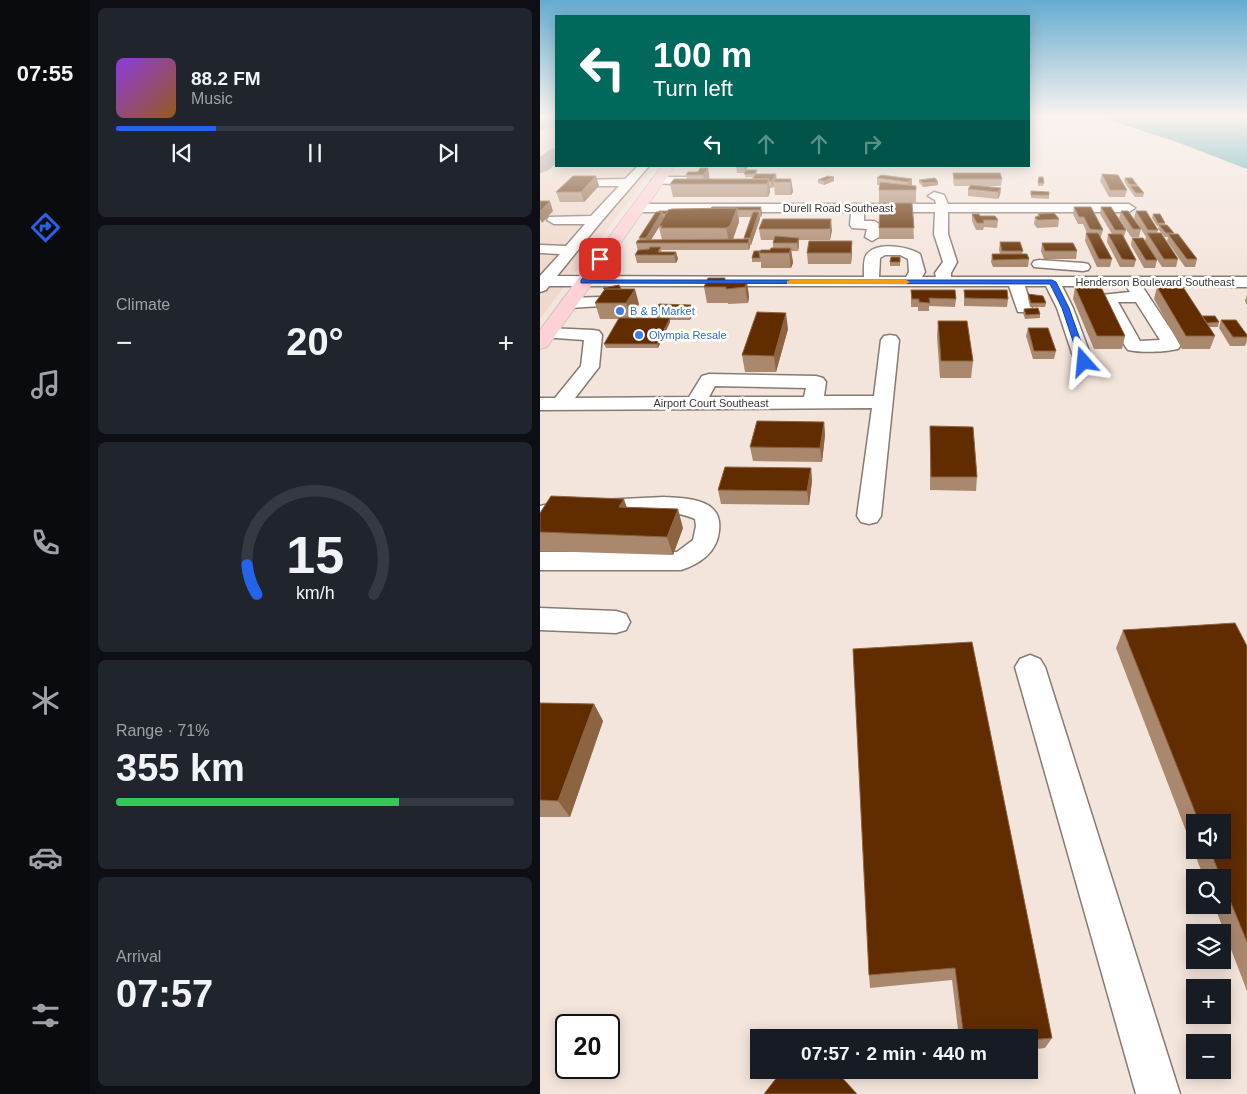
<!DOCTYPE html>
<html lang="en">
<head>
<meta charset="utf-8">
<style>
  body { margin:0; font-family:Arial,sans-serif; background:#20242c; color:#f1f3f6; height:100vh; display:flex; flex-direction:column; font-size:19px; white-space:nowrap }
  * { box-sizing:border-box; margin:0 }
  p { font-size:16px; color:#9ea1a6 }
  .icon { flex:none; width:28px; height:28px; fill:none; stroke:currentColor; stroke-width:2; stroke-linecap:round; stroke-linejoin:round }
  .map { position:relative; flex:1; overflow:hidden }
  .sheet { display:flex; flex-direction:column; gap:8px; padding:8px; background:#0d0f14; width:450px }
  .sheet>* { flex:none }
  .top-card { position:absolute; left:15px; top:15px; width:475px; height:152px; border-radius:0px; box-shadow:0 2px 12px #0003; background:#00695c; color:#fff; overflow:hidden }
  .fabs { position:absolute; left:646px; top:814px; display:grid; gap:10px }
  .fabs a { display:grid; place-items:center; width:45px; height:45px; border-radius:0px; background:#171b24; box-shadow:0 2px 12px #0003; font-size:25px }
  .speed { position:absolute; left:15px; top:1014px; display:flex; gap:10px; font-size:25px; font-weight:700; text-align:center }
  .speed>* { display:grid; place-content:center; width:65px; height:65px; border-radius:50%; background:#171b24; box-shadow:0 2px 12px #0003; line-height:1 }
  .speed .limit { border:2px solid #111; border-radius:8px; background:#fff; color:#111 }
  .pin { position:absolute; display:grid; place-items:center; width:42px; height:42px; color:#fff; margin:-21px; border-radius:10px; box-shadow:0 2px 8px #0006 }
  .me { position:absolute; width:55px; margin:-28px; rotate:342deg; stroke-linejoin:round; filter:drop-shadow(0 0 4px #0008) }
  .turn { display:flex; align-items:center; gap:18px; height:105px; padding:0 15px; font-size:22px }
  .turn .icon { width:65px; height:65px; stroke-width:2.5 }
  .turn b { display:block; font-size:35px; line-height:42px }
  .lanes { display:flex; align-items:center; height:48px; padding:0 15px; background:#0003; justify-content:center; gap:25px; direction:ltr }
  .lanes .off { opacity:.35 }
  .big { font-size:38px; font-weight:700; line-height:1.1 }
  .sheet .card { flex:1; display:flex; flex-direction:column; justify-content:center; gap:8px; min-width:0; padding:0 18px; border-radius:8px; background:#20242c }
  .sheet .dial { align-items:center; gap:0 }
  .dial svg { height:130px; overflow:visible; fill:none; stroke:#363941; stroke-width:7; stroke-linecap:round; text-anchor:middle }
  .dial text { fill:#f1f3f6; stroke:none }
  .song { display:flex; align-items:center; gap:15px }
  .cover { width:60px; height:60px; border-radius:8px; background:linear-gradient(135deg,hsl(270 70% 55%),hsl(30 70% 35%)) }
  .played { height:5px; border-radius:2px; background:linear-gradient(90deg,#2563eb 25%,#363941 25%) }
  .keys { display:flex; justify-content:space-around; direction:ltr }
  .heat { display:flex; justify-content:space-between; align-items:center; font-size:28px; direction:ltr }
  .charge { height:8px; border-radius:4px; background:linear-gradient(90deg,#34c759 71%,#363941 0) }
  .trip { position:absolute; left:210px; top:1029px; width:288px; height:50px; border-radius:0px; background:#171b24; box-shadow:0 2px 12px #0003; font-weight:700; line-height:50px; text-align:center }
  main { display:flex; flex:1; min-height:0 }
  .menu { display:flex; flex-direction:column; width:90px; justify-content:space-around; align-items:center; background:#090b0e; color:#9ea1a6 }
  .menu .icon { width:35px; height:35px }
  .menu .on { color:#2563eb }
  .menu b { font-size:22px; color:#f1f3f6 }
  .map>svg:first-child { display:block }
</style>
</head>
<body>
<main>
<nav class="menu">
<b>07:55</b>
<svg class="icon on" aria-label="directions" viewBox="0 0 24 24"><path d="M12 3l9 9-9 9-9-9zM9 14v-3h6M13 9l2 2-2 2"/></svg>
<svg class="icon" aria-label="music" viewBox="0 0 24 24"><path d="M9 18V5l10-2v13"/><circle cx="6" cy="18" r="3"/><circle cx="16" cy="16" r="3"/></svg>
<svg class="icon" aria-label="phone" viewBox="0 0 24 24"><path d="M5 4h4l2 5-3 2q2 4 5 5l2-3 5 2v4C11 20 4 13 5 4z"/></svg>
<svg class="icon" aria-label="climate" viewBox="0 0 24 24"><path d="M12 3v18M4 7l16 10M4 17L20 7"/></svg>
<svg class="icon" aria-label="car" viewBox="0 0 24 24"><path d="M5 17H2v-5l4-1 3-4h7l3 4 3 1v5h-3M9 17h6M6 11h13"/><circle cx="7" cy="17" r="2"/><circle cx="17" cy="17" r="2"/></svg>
<svg class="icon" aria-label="filters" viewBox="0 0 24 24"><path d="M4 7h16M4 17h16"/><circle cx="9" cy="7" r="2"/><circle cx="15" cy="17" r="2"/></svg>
</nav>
<section class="sheet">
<div class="card">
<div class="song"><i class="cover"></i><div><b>88.2 FM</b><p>Music</p></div></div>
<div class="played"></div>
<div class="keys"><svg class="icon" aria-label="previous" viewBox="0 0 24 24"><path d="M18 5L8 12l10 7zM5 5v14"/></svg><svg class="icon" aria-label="pause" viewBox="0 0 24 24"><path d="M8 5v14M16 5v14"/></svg><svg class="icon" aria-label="next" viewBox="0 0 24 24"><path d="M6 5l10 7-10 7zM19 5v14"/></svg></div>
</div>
<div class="card"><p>Climate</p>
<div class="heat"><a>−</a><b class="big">20°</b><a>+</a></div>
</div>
<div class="card dial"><svg viewBox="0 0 100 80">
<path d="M14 69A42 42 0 1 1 86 69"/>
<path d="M14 69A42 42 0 0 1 8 51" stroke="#2563eb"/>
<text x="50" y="56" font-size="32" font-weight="700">15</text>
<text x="50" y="72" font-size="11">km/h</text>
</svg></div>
<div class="card"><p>Range · 71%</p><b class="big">355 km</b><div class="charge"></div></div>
<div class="card"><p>Arrival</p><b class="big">07:57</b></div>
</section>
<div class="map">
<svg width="707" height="1094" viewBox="0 0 707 1094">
  <rect width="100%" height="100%" fill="#f4e5dc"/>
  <path fill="#efd9cc" d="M0,117H16V166H115L0,319Z"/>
  <path fill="#3ea1ad" d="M560,117H707V169L634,141Z"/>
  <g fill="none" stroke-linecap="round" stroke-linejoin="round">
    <path fill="#a29791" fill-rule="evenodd" d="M7,117H16V126L0,130V119Z
      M16,148V164L7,171L0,173V157L9,150Z"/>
    <defs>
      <path id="minor" d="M98,166H109L60,223L17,276L324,277C324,271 323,258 327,254C338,241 368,247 380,254L385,272L382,277H396L395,273L403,262L394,234L395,212H324V221H334L341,225L339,237L332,241L325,237L327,229L312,228L310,225L311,212H98L92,208L98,204H396L395,200L388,196L394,192L404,195L408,204H589L595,208L589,212H408V234L417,262L411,273V277H707V287L602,286L641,345L638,349C624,352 602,353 588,350L585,346L559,298L561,295L590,292L586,286H522L533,308L553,362L550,366L544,367L538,366L535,362L517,308L506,286H485L492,309L490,312H478L469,286H9L6,290L0,292V276L20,254L0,253V245L26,246L45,224H14L7,220L9,217L51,216L79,186H45L41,184L39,182L41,180L85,179ZM345,255H360L368,259L369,272L366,277H339L340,258ZM578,302H596L620,340L600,341Z
        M117,177H154L160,181L154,185L113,183L111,181L113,179Z
        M499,260L543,263L548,264L550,267L548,270L543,271L494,267L492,264L494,261Z
        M88,296L94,298L96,301L94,304L29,308L23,306L21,303L23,300L29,298Z
        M7,328L53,330L59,331L62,335L59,367L35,398L149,397L162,376L169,374L276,376L283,378L286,382L284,396H334L341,340L344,336L350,335L356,336L359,340L341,516L337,522L329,524L321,522L317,516L332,408L0,410V398H15L41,366L44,340L1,337L0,331ZM175,386L266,388L264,397H169Z
        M124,497C139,498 162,498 173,509C179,515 180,523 179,531C177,552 160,564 141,570H0V552H137L153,540L156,526L155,519C126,506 88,514 58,516C38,517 19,517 0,522V506L18,502Z
        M0,608L76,611L86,614L90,622L86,630L76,633L0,630Z
        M490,655L500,659L505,667L640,1094H596L475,667L480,659Z"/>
      <path id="major" d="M122,166H135L7,347L0,349V330Z"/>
    </defs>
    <use href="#minor" stroke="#877a72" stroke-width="3"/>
    <use href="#major" stroke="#c9c7c6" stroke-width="2"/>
    <use href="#minor" fill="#fff" fill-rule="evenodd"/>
    <use href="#major" fill="#fed1d4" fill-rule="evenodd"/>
  </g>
  <path fill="#aa886e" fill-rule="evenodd" d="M196,166H208L206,170L217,173V174H236V179H251L253,192L251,195H235L234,186L232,188H230V192L228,197H133L130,184L147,179L146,175L168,168L169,179H212L214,177H205V173H197Z
    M413,173L462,179L461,186H433L461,188L460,195L458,199L428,196V189L431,186H414L413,179Z
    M562,174L587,190L585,197H569L560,181Z
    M56,176L59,186L44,202H20L16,192Z
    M499,177L504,183L503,186H498Z
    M337,178L372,179V186H376V204H372L374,239H339V228L341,203H339V190L340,185H337Z
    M585,178L597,185V186L604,193L603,197H595L589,189V188H588L584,181Z
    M278,180L294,181L284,185L278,183Z
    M379,180L398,185L383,187L379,183Z
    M491,191L509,192V199L491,198Z
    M221,207L222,214L221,217H219L220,219L211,245H210L209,250H121L122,252H136L138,259L136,263H97L95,255L98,251L96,243L100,240L99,238L116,212L171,208ZM199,217H211L204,238V239L193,240L199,222ZM119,227L122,240H111Z
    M534,207L563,230L561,237H560L572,259L570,267H557L545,241L546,233H547L543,224H538L533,214Z
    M561,207L586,230L584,237L596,260L594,267H580L567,242L568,234H572L560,214Z
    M581,211L601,229L599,237H591L579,218Z
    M596,211L618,230L617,233L638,259L636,267H622L605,241L606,237L594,218Z
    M432,214L458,220L457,228L444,227L443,230H436L432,221Z
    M498,214L519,219L518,227L497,228L494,224L495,217H497Z
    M613,214L625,223V225L657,259L655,267H645L627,241L628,237H625L618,229L619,226H617L612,218Z
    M223,219L292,230L290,240H259V246L258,251H251L253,263L251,268H221V262H212V258L214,251L230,250L233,248V243L234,240H221L219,229Z
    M592,238L617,260L615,268H604L591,245Z
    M312,241V252L311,264H268L267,253Z
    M460,242L483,251L482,254L489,259L488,267H453L451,262L452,254H460L459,250Z
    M502,243L537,251L536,259H504L501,251Z
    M360,257V266H350V262Z
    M185,278L186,282H207L209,297L208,303L188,304V303H167L164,287Z
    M535,287L585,336L582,349H554L533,299Z
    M617,287L662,317L679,322L678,327H669L675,336L670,349H642L614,299Z
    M81,289L99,304L91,318H117L115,312L151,305L153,313L150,320H130V322L118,348H66L64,344L79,319H60L55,303Z
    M371,290L416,299L415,307L389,306V311H378V307H371Z
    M424,290L468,299L467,307L424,306Z
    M488,294L506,303L505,307H490L488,298Z
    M707,295V305L705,301Z
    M484,309L500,314V318L485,319L483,313Z
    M681,320L707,335V341L705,346H690L679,328Z
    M398,321L433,361L431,378H400L397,337Z
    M488,328L516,351L514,359H493L486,336Z
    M248,329L236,372H205L202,355Z
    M284,422L285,435L282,462L213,461L210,447Z
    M390,426L437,477L436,491L390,490Z
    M271,468L272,481L269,505L181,504L178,490Z
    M87,508L143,528L133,555L0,551V513Z
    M583,630L707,646V991L674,905H682V878H664L576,648ZM655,822H682V850H655Z
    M432,642L512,1038L505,1048L489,1050V1038H419L412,980L330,988L329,975Z
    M0,703L54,704L63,721L30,817H0Z"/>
  <path fill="#8c6442" d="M204,166H208L205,173Z
    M168,168L170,181L165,184L163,175Z
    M236,174L237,181L233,182L234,186L232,188L231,182Z
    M56,176L59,186L44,202L41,192Z
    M294,177V181L284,185V181Z
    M229,179L230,192L228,197L227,184Z
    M251,179L253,192L251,195L250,182Z
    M372,179V186L367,189L368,182Z
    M398,182V185L383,187V183Z
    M461,188L460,195L458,199V192Z
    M10,201L13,211L2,223L0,219V211Z
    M221,207L222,214L221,217L220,210Z
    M197,208L199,222L192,240L189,242L186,228Z
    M122,212L124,219L109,243H107L106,238Z
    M219,212L220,219L211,245L210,238Z
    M291,219L292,230L290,240V229Z
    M259,238V246L258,251L257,243Z
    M209,239L210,247L209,250L208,243Z
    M312,241V252L311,264V253Z
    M251,248L253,263L251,268L249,253Z
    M136,252L138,259L136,263L134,255Z
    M207,282L209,297L208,303L205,287Z
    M95,289L99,304L91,319L86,303Z
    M151,305L153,313L150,320L148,312Z
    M246,313L248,329L236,372L234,356Z
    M130,318V322L118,348L117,344Z
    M284,422L285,435L282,462L280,448Z
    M271,468L272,481L269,505L267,491Z
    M84,499L90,517L79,507Z
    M138,509L143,528L133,555L127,537Z
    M54,704L63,721L30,817L18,801Z"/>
  <path fill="#602c00" stroke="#8c6442" d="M160,168H168L163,175H146L148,172H158Z
    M206,170H217L215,174H204Z
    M413,173H460L462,179H414Z
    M216,174H236L231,182L229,181V179H212Z
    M562,174L578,175L587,190H570Z
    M341,175L372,179L368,182L337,178Z
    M33,176H56L41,192H16Z
    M288,176L294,177L284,181L278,180Z
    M499,177H503L504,183H498Z
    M395,178L398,182L383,183L379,180Z
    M585,178H592L597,185L589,184Z
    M134,179H229L227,184H130Z
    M235,179H251L250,182H233Z
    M340,182L376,186V190H339Z
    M431,185L461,188L458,192L428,189Z
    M590,186H598L604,193H596Z
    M491,191L509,192V195H491Z
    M0,201H10L0,211Z
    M340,203H372L374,228H339Z
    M172,207H221L220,210H198L197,208H171Z
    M534,207H551L563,230L550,229L544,217H539Z
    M561,207H571L586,230H575Z
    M197,208L190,226L186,228H121L122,226H119L128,210L132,209Z
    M119,211H128L126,214H123L122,212H118Z
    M581,211H588L601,229H593Z
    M596,211H606L618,230H608Z
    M116,212H122L106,238H99Z
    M213,212H219L210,238H204Z
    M514,213L519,219L498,220L495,217L500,216L498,214Z
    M432,214H439L440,216H455L458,220H443L444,223H437Z
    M613,214H620L625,223H618Z
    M223,219H291L290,229H219Z
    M619,225H627L634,233H626Z
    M546,233H558L572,259H559Z
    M607,233H621L638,259H624Z
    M568,234H582L596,260L582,259Z
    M628,234H638L657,259H647Z
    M235,236L259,238L257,243H233Z
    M592,238H603L617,260H606Z
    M209,239L208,243H96L98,240Z
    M269,241H312L311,253H267Z
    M460,242H480L483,251H462Z
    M502,243H533L537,251H505Z
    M110,247H121L118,252H136L134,255H95L98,250L109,249Z
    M231,248H251L249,253H219L221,250H230Z
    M214,251H220L219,253L220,258H212Z
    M452,254H487L489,259L453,260Z
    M351,257H360V262H350Z
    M168,278H185L184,282H207L205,287L186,289V287H164Z
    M79,285L81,289H64L63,288Z
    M535,287H561L585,336H557Z
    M617,287H643L675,336H646Z
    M65,289H95L86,303H55Z
    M371,290H415L416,299L389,298L390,303L379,302V299H372Z
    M424,290H467L468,299L425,298Z
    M488,294L503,296L506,303H491Z
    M119,304L151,305L148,312H115Z
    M498,308L500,314L486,315L484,309Z
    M217,312L246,313L234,356L202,355Z
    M662,316H675L679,322L667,323Z
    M79,318H130L117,344H64Z
    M681,320H696L707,335V337H693Z
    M398,321H427L433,361H401Z
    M488,328H508L516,351H494Z
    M217,421L284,422L280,448L210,447Z
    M390,426L433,427L437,477H391Z
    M185,467L271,468L267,491L178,490Z
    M11,496L84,499L79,507L138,509L127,537L0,532V513Z
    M695,623L707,646V942L682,881V878H681L670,850H682V822H659L583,630Z
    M432,642L512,1038L489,1040V1038H424L415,968L329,975L313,649Z
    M0,703L54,704L18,801L0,800Z
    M251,1070H295L317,1094H224L241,1072L246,1078Z"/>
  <linearGradient id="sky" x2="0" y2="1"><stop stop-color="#64acd0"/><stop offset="0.43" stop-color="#faf3ef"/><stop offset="1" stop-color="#faf3ef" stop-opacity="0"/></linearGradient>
  <rect width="707" height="270" fill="url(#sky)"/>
  <path fill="#2563eb" stroke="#184099" d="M60,257L64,259L49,280H512L516,282L529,308L548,362L544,365L540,362L522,308L510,284L41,283V280Z"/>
  <path fill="#f59e0b" d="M250,280H366L370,282L366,284H247V281Z"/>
  <g fill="#3f7fe0" stroke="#fff" stroke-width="2">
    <circle cx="80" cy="311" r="5"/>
    <circle cx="99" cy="335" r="5"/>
  </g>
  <g text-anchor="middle" stroke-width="5" stroke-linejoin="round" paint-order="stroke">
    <g font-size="11" fill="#3d3734" stroke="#fff">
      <text x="298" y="212">Durell Road Southeast</text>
      <text x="615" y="286">Henderson Boulevard Southeast</text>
      <text x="171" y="407">Airport Court Southeast</text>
    </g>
    <g font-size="11" fill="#366cbe" stroke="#fff" text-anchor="start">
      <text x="90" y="315">B &amp; B Market</text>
      <text x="109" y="339">Olympia Resale</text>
    </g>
  </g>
</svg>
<div class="fabs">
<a><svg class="icon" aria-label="sound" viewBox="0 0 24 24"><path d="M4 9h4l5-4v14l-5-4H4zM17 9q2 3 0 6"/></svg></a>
<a><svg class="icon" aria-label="search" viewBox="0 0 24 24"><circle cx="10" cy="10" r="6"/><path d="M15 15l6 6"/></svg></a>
<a><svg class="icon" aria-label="layers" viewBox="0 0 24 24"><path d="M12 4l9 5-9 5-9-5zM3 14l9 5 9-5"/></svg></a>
<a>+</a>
<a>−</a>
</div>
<div class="speed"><div class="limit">20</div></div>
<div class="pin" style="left:60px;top:259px;background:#d93025"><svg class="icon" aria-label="arrive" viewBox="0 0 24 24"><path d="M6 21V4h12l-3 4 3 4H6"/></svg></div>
<svg class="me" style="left:544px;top:362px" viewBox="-20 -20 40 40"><path d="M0-17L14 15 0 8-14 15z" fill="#2563eb" stroke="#fff" stroke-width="4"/></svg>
<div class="trip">07:57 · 2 min · 440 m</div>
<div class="top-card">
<div class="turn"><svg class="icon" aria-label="left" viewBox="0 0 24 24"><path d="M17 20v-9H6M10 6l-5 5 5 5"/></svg><div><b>100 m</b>Turn left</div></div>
<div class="lanes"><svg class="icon" aria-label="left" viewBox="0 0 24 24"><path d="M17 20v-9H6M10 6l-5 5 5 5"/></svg><svg class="icon off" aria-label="ahead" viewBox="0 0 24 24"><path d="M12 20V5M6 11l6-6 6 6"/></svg><svg class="icon off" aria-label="ahead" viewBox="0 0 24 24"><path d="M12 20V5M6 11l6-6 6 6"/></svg><svg class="icon off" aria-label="right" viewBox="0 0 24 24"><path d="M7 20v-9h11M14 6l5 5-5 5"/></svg></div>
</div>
</div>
</main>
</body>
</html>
